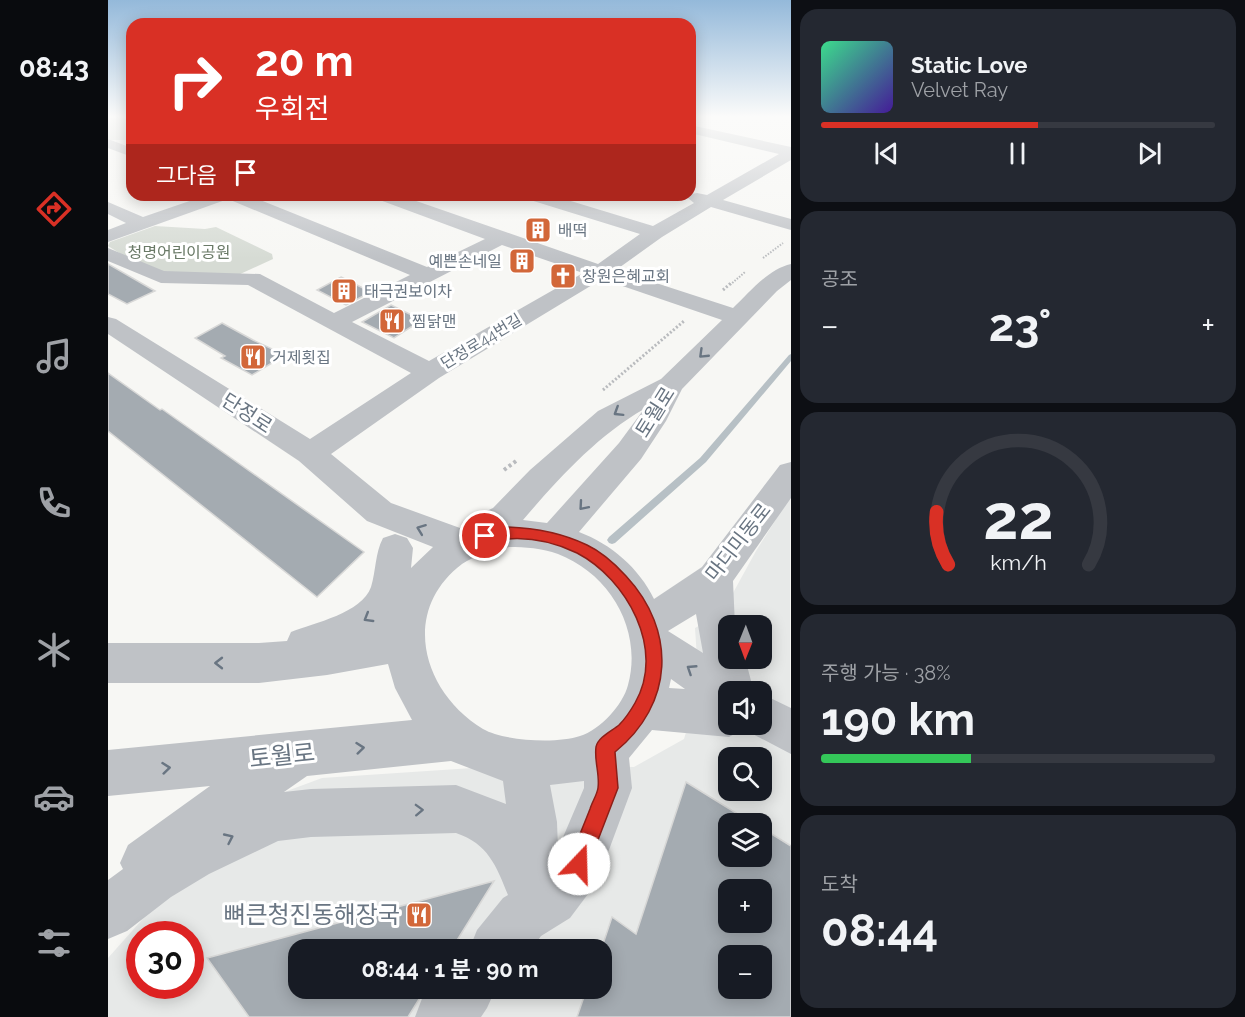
<!DOCTYPE html>
<html lang="ko">
<head>
<meta charset="utf-8">
<style>
  body { margin:0; font-family:Raleway,"Noto Sans KR",sans-serif; background:#242831; color:#f1f3f6; height:100vh; display:flex; flex-direction:column; font-size:22px; white-space:nowrap }
  * { box-sizing:border-box; margin:0 }
  p { font-size:20px; color:#9ea1a6 }
  .icon { flex:none; width:33px; height:33px; fill:none; stroke:currentColor; stroke-width:2; stroke-linecap:round; stroke-linejoin:round }
  .map { position:relative; flex:1; overflow:hidden }
  .drawer { display:flex; flex-direction:column; gap:9px; padding:9px; background:#0d0f14; width:454px }
  .drawer>* { flex:none }
  .top-card { position:absolute; left:18px; top:18px; width:570px; height:183px; border-radius:18px; box-shadow:0 3px 15px #0003; background:#d93025; color:#fff; overflow:hidden }
  .needle { width:39px; rotate:181deg }
  .buttons { position:absolute; left:610px; top:615px; display:grid; gap:12px }
  .buttons a { display:grid; place-items:center; width:54px; height:54px; border-radius:12px; background:#171b24; box-shadow:0 3px 15px #0003; font-size:30px }
  .speed { position:absolute; left:18px; top:921px; display:flex; gap:12px; font-size:30px; font-weight:700; text-align:center }
  .speed>* { display:grid; place-content:center; width:78px; height:78px; border-radius:50%; background:#171b24; box-shadow:0 3px 15px #0003; line-height:1 }
  .speed .limit { border:9px solid #d22; background:#fff; color:#111 }
  .pin { position:absolute; display:grid; place-items:center; width:51px; height:51px; color:#fff; margin:-26px; border:3px solid #fff; border-radius:50%; box-shadow:0 2px 6px #0007 }
  .me { position:absolute; width:66px; margin:-33px; rotate:21deg; stroke-linejoin:round; filter:drop-shadow(0 0 4px #0008) }
  .turn { display:flex; align-items:center; gap:21px; height:126px; padding:0 30px; font-size:27px }
  .turn .icon { width:78px; height:78px; stroke-width:2.5 }
  .turn b { display:block; font-size:42px; line-height:51px }
  .then { display:flex; align-items:center; height:57px; padding:0 30px; background:#0003; gap:12px; font-size:22px }
  .big { font-size:45px; font-weight:700; line-height:1.1 }
  .drawer .card { flex:1; display:flex; flex-direction:column; justify-content:center; gap:9px; min-width:0; padding:0 21px; border-radius:18px; background:#242831 }
  .drawer .dial { align-items:center; gap:0 }
  .dial svg { height:156px; overflow:visible; fill:none; stroke:#363941; stroke-width:7; stroke-linecap:round; text-anchor:middle }
  .dial text { fill:#f1f3f6; stroke:none }
  .song { display:flex; align-items:center; gap:18px }
  .cover { width:72px; height:72px; border-radius:9px; background:linear-gradient(135deg,hsl(150 70% 55%),hsl(260 70% 35%)) }
  .played { height:6px; border-radius:3px; background:linear-gradient(90deg,#d93025 55%,#363941 55%) }
  .keys { display:flex; justify-content:space-around; direction:ltr }
  .heat { display:flex; justify-content:space-between; align-items:center; font-size:33px; direction:ltr }
  .charge { height:9px; border-radius:4px; background:linear-gradient(90deg,#34c759 38%,#363941 0) }
  .trip { position:absolute; left:180px; top:939px; width:324px; height:60px; border-radius:18px; background:#171b24; box-shadow:0 3px 15px #0003; font-weight:700; line-height:60px; text-align:center }
  main { display:flex; flex:1; min-height:0 }
  .tab-bar { display:flex; flex-direction:column; width:108px; justify-content:space-around; align-items:center; background:#090b0e; color:#9ea1a6 }
  .tab-bar .icon { width:42px; height:42px }
  .tab-bar .current { color:#d93025 }
  .tab-bar b { font-size:27px; color:#f1f3f6 }
  .map>svg:first-child { display:block }
</style>
</head>
<body>
<main>
<nav class="tab-bar">
<b>08:43</b>
<svg class="icon current" aria-label="directions" viewBox="0 0 24 24"><path d="M12 3l9 9-9 9-9-9zM9 14v-3h6M13 9l2 2-2 2"/></svg>
<svg class="icon" aria-label="music" viewBox="0 0 24 24"><path d="M9 18V5l10-2v13"/><circle cx="6" cy="18" r="3"/><circle cx="16" cy="16" r="3"/></svg>
<svg class="icon" aria-label="phone" viewBox="0 0 24 24"><path d="M5 4h4l2 5-3 2q2 4 5 5l2-3 5 2v4C11 20 4 13 5 4z"/></svg>
<svg class="icon" aria-label="climate" viewBox="0 0 24 24"><path d="M12 3v18M4 7l16 10M4 17L20 7"/></svg>
<svg class="icon" aria-label="car" viewBox="0 0 24 24"><path d="M5 17H2v-5l4-1 3-4h7l3 4 3 1v5h-3M9 17h6M6 11h13"/><circle cx="7" cy="17" r="2"/><circle cx="17" cy="17" r="2"/></svg>
<svg class="icon" aria-label="filters" viewBox="0 0 24 24"><path d="M4 7h16M4 17h16"/><circle cx="9" cy="7" r="2"/><circle cx="15" cy="17" r="2"/></svg>
</nav>
<div class="map">
<svg width="683" height="1017" viewBox="0 0 683 1017">
  <rect width="100%" height="100%" fill="#f7f7f4"/>
  <path fill="#e7e9e8" fill-rule="evenodd" d="M682,497V1017H0V958L113,831L144,804L214,778L408,765L526,767L576,739L591,688L587,628L614,613L648,551ZM621,626H654V658H621ZM621,692H654V724H621ZM621,758H654V790H621ZM621,824H654V856H621ZM621,890H654V922H621ZM32,934H82V986H32ZM190,950H494V988H190ZM621,956H654V988H621Z"/>
  <path fill="#d6dbd4" d="M0,117H24V140H0Z
    M47,226L97,229L108,227L164,254L165,259L130,275H87L37,269L0,246L2,242Z"/>
  <g fill="none" stroke-linecap="round" stroke-linejoin="round">
    <path fill="#b7c0c5" fill-rule="evenodd" d="M683,354V361L598,462L507,543L504,544L501,543L499,540L501,537L592,458L681,355Z"/>
  </g>
  <path fill="#a4abb1" stroke="#d8d8d7" stroke-width="1.5" fill-rule="evenodd" d="M0,264L47,291L19,304L0,294Z
    M233,277L263,292L238,305L209,290Z
    M283,305L314,320L286,338L254,322Z
    M114,323L145,340L177,355L144,375L113,358L117,356L87,338Z
    M0,373L52,410L54,409L256,552L209,597L0,431Z
    M578,782L646,824H621V856H654V828L683,846V1017H469L479,988H494L493,950L504,917L528,934ZM621,890H654V922H621ZM621,956H654V988H621Z
    M386,881L343,950H190V988H318L300,1017H141L99,958Z"/>
  <g fill="none" stroke-linecap="round" stroke-linejoin="round">
    <path stroke="#b9bbbe" stroke-width="1.5" stroke-dasharray="1.5 1.5" stroke-linecap="butt" d="M0,119L24,117"/>
    <path stroke="#b9bbbe" stroke-width="2" stroke-dasharray="1.5 1.5" stroke-linecap="butt" d="M655,258L675,243
      M622,285L637,272"/>
    <path stroke="#b9bbbe" stroke-width="3" stroke-dasharray="2 2" stroke-linecap="butt" d="M615,290L623,283
      M495,390L576,321"/>
    <path stroke="#b9bbbe" stroke-width="4" stroke-dasharray="3 3" stroke-linecap="butt" d="M396,470L408,461"/>
    <path fill="#bfc2c6" fill-rule="evenodd" d="M582,125L683,147V160L615,200L683,219V230L603,207L554,237L508,270L625,308C641,293 660,269 683,264V280L669,291L574,389L558,421L533,459L471,532C503,544 531,568 546,599L594,567L672,465L683,462V498L625,581L627,626H621V658H637L646,692H621V724H654V694L683,708V754L639,731L637,728L621,737L544,730L521,758L524,788L489,882L462,918L433,936L423,950H361L369,930L395,898L400,895C388,865 380,844 348,833L203,837L170,841L101,874L63,897L19,931L0,939V880L15,869L12,863L20,845L102,786L0,796V750L304,720L287,688L280,664L219,675L151,683H0V643H151L179,641L183,632C206,623 254,613 263,587C268,571 267,553 275,538L287,534L299,538L305,548L303,568L325,547L259,521L191,461L0,334V317L8,319L202,439L303,373L140,285L53,283L0,261V248L56,271L152,274L226,313L302,275L120,199L0,242V230L18,223L0,214V202L35,217L99,195H140L319,267L377,239L269,199L266,195H291L490,264L532,234L419,199L416,195H443L545,226L586,203L580,198L583,194L589,193L599,195L671,154L582,133ZM394,245L475,273L321,361L244,322ZM494,279L614,320L553,379L490,411L422,470L385,508L355,522L352,528L283,503L223,454L331,378ZM536,409L511,443L439,523L415,520C450,479 489,436 536,409ZM401,547C417,547 434,548 450,554C502,574 535,630 520,685C515,705 492,730 472,736C449,744 396,741 375,729C314,692 292,611 354,564C366,555 387,552 401,547ZM588,614L595,653L560,631ZM563,679L577,689L561,688ZM343,761L395,781L398,804L348,785L203,789L176,792L199,776ZM476,781V788L450,849L449,822L442,785Z
      M0,139L24,148V157L0,148Z
      M321,988H388L379,1008L373,1017H307L315,996Z"/>
  </g>
  <defs><path id="oneway-chevron" d="M-2-3.5L2.5 0L-2 3.5" fill="none" stroke-width="1.6" stroke-linecap="round" stroke-linejoin="round" transform="scale(1.5)"/></defs>
  <g stroke="#697582">
    <use href="#oneway-chevron" transform="translate(595 354) rotate(136)"/>
    <use href="#oneway-chevron" transform="translate(510 412) rotate(148)"/>
    <use href="#oneway-chevron" transform="translate(475 506) rotate(131)"/>
    <use href="#oneway-chevron" transform="translate(313 529) rotate(-159)"/>
    <use href="#oneway-chevron" transform="translate(260 618) rotate(149)"/>
    <use href="#oneway-chevron" transform="translate(111 663) rotate(-180)"/>
    <use href="#oneway-chevron" transform="translate(583 669) rotate(-147)"/>
    <use href="#oneway-chevron" transform="translate(252 748) rotate(-6)"/>
    <use href="#oneway-chevron" transform="translate(58 768) rotate(-6)"/>
    <use href="#oneway-chevron" transform="translate(311 810) rotate(-2)"/>
    <use href="#oneway-chevron" transform="translate(121 838) rotate(-25)"/>
  </g>
  <linearGradient id="sky" x2="0" y2="1"><stop stop-color="#94b9da"/><stop offset="0.45" stop-color="#fbfbfa"/><stop offset="1" stop-color="#fbfbfa" stop-opacity="0"/></linearGradient>
  <rect width="683" height="259" fill="url(#sky)"/>
  <path fill="#d93025" stroke="#8d1f18" stroke-width="1.5" d="M400,527C428,528 454,533 479,545C494,552 507,564 518,576C569,631 566,704 507,752L510,788L478,871L471,875L463,871L460,864C467,846 475,827 482,809C484,802 489,795 490,788C492,775 486,760 488,747C490,737 504,731 511,725C517,719 523,710 527,703C558,650 519,579 469,553C448,543 423,537 399,539C390,540 381,543 372,540L370,536L372,532Z"/>
  <defs>
    <symbol id="building-square" viewBox="-11 -11 22 22"><rect x="-9" y="-9" width="18" height="18" rx="4" fill="#d26739" stroke="#fff"/><path d="M-4-6H4V6H1V3H-1V6H-4ZM-2.5-4.3h1.7v1.8h-1.7ZM.8-4.3h1.7v1.8H.8ZM-2.5-1h1.7V.8h-1.7ZM.8-1h1.7V.8H.8Z" fill="#fff"/></symbol>
    <symbol id="church-square" viewBox="-11 -11 22 22"><rect x="-9" y="-9" width="18" height="18" rx="4" fill="#d26739" stroke="#fff"/><path d="M-1.2-6h2.4v3.5h3.3v2.4h-3.3V6h-2.4V-.1h-3.3v-2.4h3.3Z" fill="#fff"/></symbol>
    <symbol id="restaurant-square" viewBox="-11 -11 22 22"><rect x="-9" y="-9" width="18" height="18" rx="4" fill="#d26739" stroke="#fff"/><path d="M-5-6h1v4h1v-4h1v4h1v-4h1v5L-1.5 .5V6h-2V.5L-5-1ZM5-6V6H3V1.5H1.5Q1.5-4 5-6Z" fill="#fff"/></symbol>
  </defs>
  <g fill-rule="evenodd">
    <use href="#building-square" x="415" y="215" width="30" height="30"/>
    <use href="#building-square" x="399" y="246" width="30" height="30"/>
    <use href="#church-square" x="440" y="261" width="30" height="30"/>
    <use href="#building-square" x="221" y="276" width="30" height="30"/>
    <use href="#restaurant-square" x="269" y="306" width="30" height="30"/>
    <use href="#restaurant-square" x="130" y="342" width="30" height="30"/>
    <use href="#restaurant-square" x="296" y="900" width="30" height="30"/>
  </g>
  <g text-anchor="middle" stroke-width="6" stroke-linejoin="round" paint-order="stroke">
    <g font-size="16" fill="#697582" stroke="#fff" text-anchor="start">
      <text x="450" y="236">배떡</text>
      <text x="394" y="267" text-anchor="end">예쁜손네일</text>
      <text x="474" y="282">창원은혜교회</text>
      <text x="256" y="297">태극권보이차</text>
      <text x="304" y="327">찜닭맨</text>
      <text x="164" y="363">거제횟집</text>
    </g>
    <g font-size="16" fill="#6a7a67" stroke="#fff">
      <text x="71" y="258">청명어린이공원</text>
    </g>
    <g font-size="16" fill="#697582" stroke="#fff">
      <text transform="translate(373 341) rotate(-31)" y="6">단정로44번길</text>
    </g>
    <g font-size="20" fill="#697582" stroke="#fff">
      <text transform="translate(547 412) rotate(-58)" y="7">토월로</text>
      <text transform="translate(139 413) rotate(33)" y="7">단정로</text>
      <text transform="translate(630 542) rotate(-52)" y="7">마디미동로</text>
    </g>
    <g font-size="24" fill="#697582" stroke="#fff">
      <text transform="translate(174 756) rotate(-6)" y="8">토월로</text>
    </g>
    <g font-size="24" fill="#697582" stroke="#fff" text-anchor="end">
      <text x="292" y="923">뼈큰청진동해장국</text>
    </g>
  </g>
</svg>
<div class="buttons">
<a><svg class="needle" viewBox="-14 -14 28 28"><path d="M0-13l5 13h-10z" fill="#e53935"/><path d="M0 13l5-13h-10z" fill="#9ea1a6"/></svg></a>
<a><svg class="icon" aria-label="sound" viewBox="0 0 24 24"><path d="M4 9h4l5-4v14l-5-4H4zM17 9q2 3 0 6"/></svg></a>
<a><svg class="icon" aria-label="search" viewBox="0 0 24 24"><circle cx="10" cy="10" r="6"/><path d="M15 15l6 6"/></svg></a>
<a><svg class="icon" aria-label="layers" viewBox="0 0 24 24"><path d="M12 4l9 5-9 5-9-5zM3 14l9 5 9-5"/></svg></a>
<a>+</a>
<a>−</a>
</div>
<div class="speed"><div class="limit">30</div></div>
<div class="pin" style="left:377px;top:536px;background:#d93025"><svg class="icon" aria-label="arrive" viewBox="0 0 24 24"><path d="M6 21V4h12l-3 4 3 4H6"/></svg></div>
<svg class="me" style="left:471px;top:864px" viewBox="-20 -20 40 40"><circle r="19" fill="#fff"/><path d="M0-13L10 11 0 6-10 11z" fill="#d93025"/></svg>
<div class="trip">08:44 · 1 분 · 90 m</div>
<div class="top-card">
<div class="turn"><svg class="icon" aria-label="right" viewBox="0 0 24 24"><path d="M7 20v-9h11M14 6l5 5-5 5"/></svg><div><b>20 m</b>우회전</div></div>
<div class="then">그다음<svg class="icon" aria-label="arrive" viewBox="0 0 24 24"><path d="M6 21V4h12l-3 4 3 4H6"/></svg></div>
</div>
</div>
<section class="drawer">
<div class="card">
<div class="song"><i class="cover"></i><div><b>Static Love</b><p>Velvet Ray</p></div></div>
<div class="played"></div>
<div class="keys"><svg class="icon" aria-label="previous" viewBox="0 0 24 24"><path d="M18 5L8 12l10 7zM5 5v14"/></svg><svg class="icon" aria-label="pause" viewBox="0 0 24 24"><path d="M8 5v14M16 5v14"/></svg><svg class="icon" aria-label="next" viewBox="0 0 24 24"><path d="M6 5l10 7-10 7zM19 5v14"/></svg></div>
</div>
<div class="card"><p>공조</p>
<div class="heat"><a>−</a><b class="big">23°</b><a>+</a></div>
</div>
<div class="card dial"><svg viewBox="0 0 100 80">
<path d="M14 69A42 42 0 1 1 86 69"/>
<path d="M14 69A42 42 0 0 1 8 42" stroke="#d93025"/>
<text x="50" y="56" font-size="32" font-weight="700">22</text>
<text x="50" y="72" font-size="11">km/h</text>
</svg></div>
<div class="card"><p>주행 가능 · 38%</p><b class="big">190 km</b><div class="charge"></div></div>
<div class="card"><p>도착</p><b class="big">08:44</b></div>
</section>
</main>
</body>
</html>
